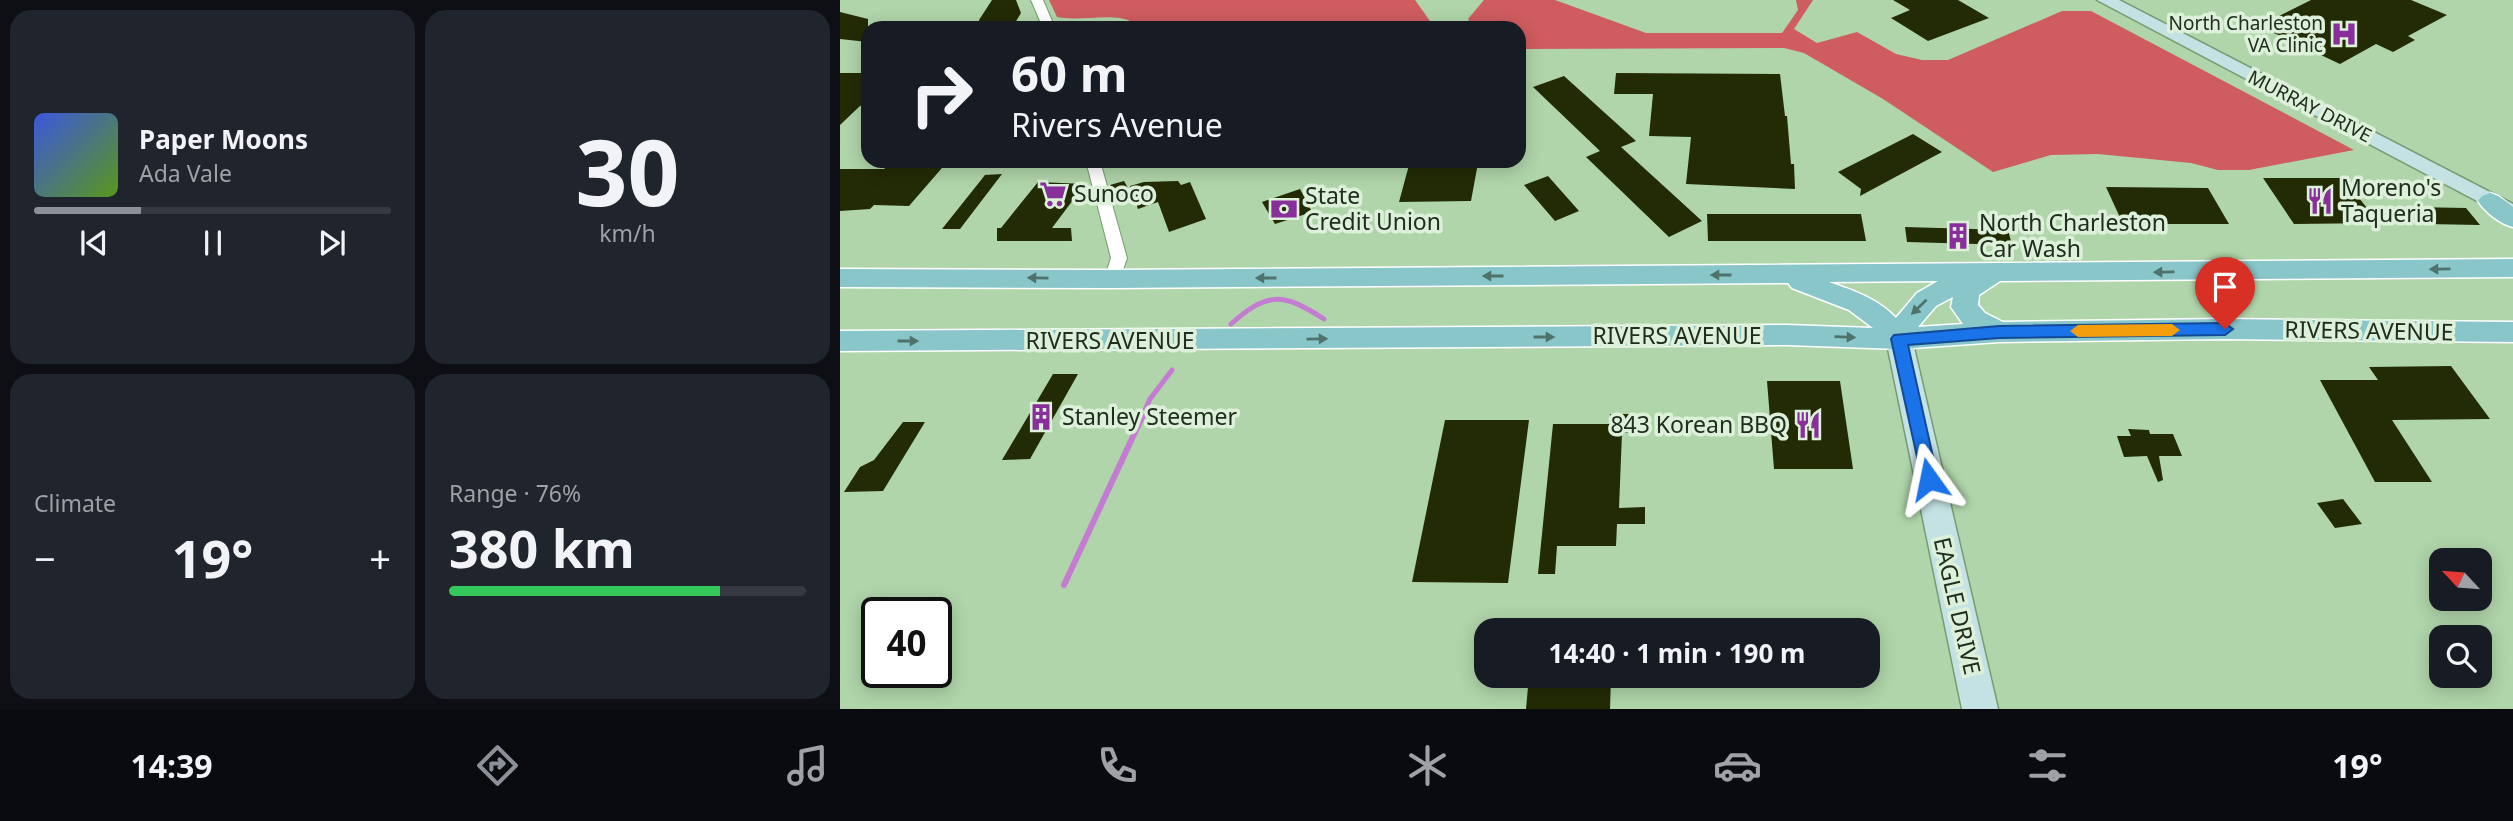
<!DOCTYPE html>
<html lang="en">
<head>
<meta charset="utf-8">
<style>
  body { margin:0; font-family:"Noto Sans",sans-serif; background:#20242c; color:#f1f3f6; height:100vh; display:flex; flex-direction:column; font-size:26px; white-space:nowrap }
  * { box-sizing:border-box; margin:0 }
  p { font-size:23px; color:#9ea1a6 }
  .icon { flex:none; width:38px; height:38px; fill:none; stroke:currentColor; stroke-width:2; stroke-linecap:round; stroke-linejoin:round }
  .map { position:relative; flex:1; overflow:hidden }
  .side { display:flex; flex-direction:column; gap:10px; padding:10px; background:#0d0f14; width:840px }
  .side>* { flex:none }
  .hud { position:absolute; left:21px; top:21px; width:665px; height:147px; border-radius:21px; box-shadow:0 4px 18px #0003; background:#171b24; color:#f1f3f6; overflow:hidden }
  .needle { width:46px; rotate:296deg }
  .tools { position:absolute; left:1589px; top:548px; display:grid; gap:14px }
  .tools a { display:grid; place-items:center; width:63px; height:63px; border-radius:14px; background:#171b24; box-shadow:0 4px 18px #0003; font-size:35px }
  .speed { position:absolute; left:21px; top:597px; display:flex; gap:14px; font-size:35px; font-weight:700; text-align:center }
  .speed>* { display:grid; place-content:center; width:91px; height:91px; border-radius:50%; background:#171b24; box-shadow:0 4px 18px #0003; line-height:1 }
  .speed .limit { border:4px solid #111; border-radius:10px; background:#fff; color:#111 }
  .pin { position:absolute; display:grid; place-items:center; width:60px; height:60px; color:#fff; margin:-72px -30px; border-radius:50% 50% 50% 0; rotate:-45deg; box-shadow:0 0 7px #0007 }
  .pin .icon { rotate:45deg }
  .me { position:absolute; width:77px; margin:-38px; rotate:348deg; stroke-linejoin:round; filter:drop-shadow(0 0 5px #0008) }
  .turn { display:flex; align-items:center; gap:24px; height:147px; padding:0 35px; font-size:32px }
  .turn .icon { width:91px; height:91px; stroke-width:2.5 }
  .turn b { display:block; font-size:49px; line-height:60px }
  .big { font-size:52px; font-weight:700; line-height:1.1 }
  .side .tile { flex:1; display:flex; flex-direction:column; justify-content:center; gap:10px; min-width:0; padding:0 24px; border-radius:21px; background:#20242c }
  .side .dial { align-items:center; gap:0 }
  .dial b { font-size:91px; line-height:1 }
  .song { display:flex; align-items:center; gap:21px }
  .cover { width:84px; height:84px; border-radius:10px; background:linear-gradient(135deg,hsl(230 70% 55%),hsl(90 70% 35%)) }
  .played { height:7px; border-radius:4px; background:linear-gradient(90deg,#8c9099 30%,#363941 30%) }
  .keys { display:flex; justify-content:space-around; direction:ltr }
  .heat { display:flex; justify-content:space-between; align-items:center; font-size:38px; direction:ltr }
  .charge { height:10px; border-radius:5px; background:linear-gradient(90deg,#34c759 76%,#363941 0) }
  .side .tiles { flex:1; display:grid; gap:10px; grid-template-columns:repeat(2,1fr) }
  .trip { position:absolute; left:634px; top:618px; width:406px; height:70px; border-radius:21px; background:#171b24; box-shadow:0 4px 18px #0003; font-weight:700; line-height:70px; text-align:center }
  .menu { display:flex; height:112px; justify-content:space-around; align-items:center; background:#090b0e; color:#9ea1a6 }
  .menu .icon { width:49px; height:49px }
  .menu .on { color:#8c9099 }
  .menu b { font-size:32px; color:#f1f3f6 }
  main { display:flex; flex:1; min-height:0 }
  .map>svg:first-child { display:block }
</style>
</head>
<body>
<main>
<section class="side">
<div class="tiles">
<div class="tile">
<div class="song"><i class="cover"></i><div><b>Paper Moons</b><p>Ada Vale</p></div></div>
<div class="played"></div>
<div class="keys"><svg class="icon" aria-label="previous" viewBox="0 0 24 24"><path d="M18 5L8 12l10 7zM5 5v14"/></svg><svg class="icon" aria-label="pause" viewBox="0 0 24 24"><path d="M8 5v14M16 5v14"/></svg><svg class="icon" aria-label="next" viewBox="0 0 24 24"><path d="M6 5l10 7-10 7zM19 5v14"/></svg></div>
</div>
<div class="tile dial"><b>30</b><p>km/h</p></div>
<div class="tile"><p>Climate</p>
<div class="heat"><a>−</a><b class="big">19°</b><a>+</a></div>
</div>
<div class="tile"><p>Range · 76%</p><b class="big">380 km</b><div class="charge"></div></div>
</div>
</section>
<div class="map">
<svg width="1673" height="709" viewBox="0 0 1673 709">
  <rect width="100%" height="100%" fill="#b0d5aa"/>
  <path fill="#cf5c5f" d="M209,0H575L595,28H291L295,23C274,11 242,22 217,17Z
    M644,0H715L806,33H942L958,10L956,0H973L954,29L977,43L1017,32L1056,54L1082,60H1108L1222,11H1251L1514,150L1409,170H1378L1351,163L1258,154L1211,155L1153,172L1043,99L964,53L944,48L679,49V28H633L628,19Z"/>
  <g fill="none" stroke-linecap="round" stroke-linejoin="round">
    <path stroke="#c47bd2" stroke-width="5" d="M391,324C428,291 443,293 484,319
      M302,416L310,399L332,370"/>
    <path stroke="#c47bd2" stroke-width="6" d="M224,585L303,415"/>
  </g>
  <path fill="#232b05" d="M152,0H176L181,13L172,28H141L139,20Z
    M1053,0H1118L1149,18L1088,41L1051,18L1070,10Z
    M1471,0H1571L1607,15L1568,36L1575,40L1553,52L1536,44L1500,64L1419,26Z
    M0,12L28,19V42L0,39Z
    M0,73H28V102L20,106L0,125Z
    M776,73L940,74L945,116H947L951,164H954L955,189L846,184L851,137L809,136L813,94H774Z
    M724,76L796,141L781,147L862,221L829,237L746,157L760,151L693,87Z
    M1073,134L1102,152L1020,196L1021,189L998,172Z
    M53,161H108L69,206L34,205L30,209L0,211V169H44Z
    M638,163L631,201L559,202L569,165Z
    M162,174L120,229H102L145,175Z
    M708,176L739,211L715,221L684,185Z
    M1423,178H1503L1539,223L1454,224Z
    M284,181L293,197L274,203L270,185Z
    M338,181L341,185L350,182L366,219L329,232L318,202L298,209L290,186L304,182Z
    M198,182L245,184L212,228H231L232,241H157V228H161Z
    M1266,187L1368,188L1389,224H1283Z
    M460,189L472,212L435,224L422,202Z
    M1574,207L1626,208L1640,225L1587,224Z
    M867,214H1021L1026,241H868Z
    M1065,227L1168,230L1172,245L1067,242Z
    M1611,366L1650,419L1552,420L1592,482H1535L1480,380H1538L1529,367Z
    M213,374H238L190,459L162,460Z
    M927,381H1000L1013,469H934Z
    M770,414H793V433H782L779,508L805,507V524H777L776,546H717L715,574H698L713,424H770Z
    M605,420H689L668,583L572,582Z
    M63,422H85L43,491L4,492L20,467L34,460Z
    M1288,429L1309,430L1310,434H1333L1342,456H1319L1323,480L1318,482L1307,456L1284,457L1277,436H1291Z
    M1503,499L1522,524L1495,528L1477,503Z
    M689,676H771L770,709H686Z"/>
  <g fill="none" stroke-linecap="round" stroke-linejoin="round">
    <defs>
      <path id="street" d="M191,0H203L215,28H203Z
        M246,161H260L287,258L280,279L272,285L264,279L271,258Z"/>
      <path id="secondary" d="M1257,0H1279L1673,204V220Z
        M1059,329L1068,332L1072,339L1158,709H1122L1046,339L1050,332Z"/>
      <path id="primary" d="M1650,193L1658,196L1673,207V227C1660,224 1645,212 1638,201L1642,196Z
        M1673,259V277L1160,281L1139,295L1138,305L1145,313L1163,322L1385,319L1673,322V342L1385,339L1159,342L1059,349L947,345L0,351V331L947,325L1033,328L1009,310L952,288L948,283L272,288L0,287V269L272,270ZM1098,281L1077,293L1056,318C1037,298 1014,291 989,282ZM1113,297L1111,307L1123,324L1078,327L1096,306Z"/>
    </defs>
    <use href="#street" stroke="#779a71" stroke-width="2"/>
    <use href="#secondary" stroke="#779a71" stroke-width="3"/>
    <use href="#primary" stroke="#fff" stroke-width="3"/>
    <use href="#street" fill="#fff" fill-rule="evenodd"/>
    <use href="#secondary" fill="#c4e2e4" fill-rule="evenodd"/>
    <use href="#primary" fill="#88c6ca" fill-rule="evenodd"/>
  </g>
  <defs><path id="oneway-solid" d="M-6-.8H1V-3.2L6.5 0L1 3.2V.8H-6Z" transform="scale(1.75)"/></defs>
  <g fill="#4f726b">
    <use href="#oneway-solid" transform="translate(1600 269) rotate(179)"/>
    <use href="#oneway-solid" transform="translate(1324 272) rotate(179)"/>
    <use href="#oneway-solid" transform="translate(881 275) rotate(180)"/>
    <use href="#oneway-solid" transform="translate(653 276) rotate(180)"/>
    <use href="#oneway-solid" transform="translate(198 278) rotate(-179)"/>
    <use href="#oneway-solid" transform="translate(426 278) rotate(180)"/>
    <use href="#oneway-solid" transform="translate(1079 307) rotate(136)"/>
    <use href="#oneway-solid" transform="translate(704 337)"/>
    <use href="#oneway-solid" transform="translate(1005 337) rotate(2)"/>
    <use href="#oneway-solid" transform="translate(477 339) rotate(-1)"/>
    <use href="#oneway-solid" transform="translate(68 341)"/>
  </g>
  <path fill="#1a73e8" stroke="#114b97" stroke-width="2" d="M1385,323L1393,329L1385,335L1159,338L1068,345L1098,479L1095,484L1089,487L1083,484L1051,339L1054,335L1159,326Z"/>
  <path fill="#f59e0b" d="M1332,324L1340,330L1332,336L1238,337L1230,331L1238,325Z"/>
  <defs>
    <symbol id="hospital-bare" viewBox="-9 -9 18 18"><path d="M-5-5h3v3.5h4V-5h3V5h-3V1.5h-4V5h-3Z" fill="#892f9b" stroke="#ddf0da" stroke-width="2.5" paint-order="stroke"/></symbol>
    <symbol id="supermarket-bare" viewBox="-9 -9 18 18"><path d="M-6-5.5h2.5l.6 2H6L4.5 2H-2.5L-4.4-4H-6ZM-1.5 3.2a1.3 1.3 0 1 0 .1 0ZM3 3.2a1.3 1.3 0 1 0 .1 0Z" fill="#892f9b" stroke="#ddf0da" stroke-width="2.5" paint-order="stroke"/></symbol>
    <symbol id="restaurant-bare" viewBox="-9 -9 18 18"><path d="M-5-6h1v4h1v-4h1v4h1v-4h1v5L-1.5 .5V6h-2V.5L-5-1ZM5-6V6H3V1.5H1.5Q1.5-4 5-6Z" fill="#892f9b" stroke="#ddf0da" stroke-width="2.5" paint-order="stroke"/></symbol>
    <symbol id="bank-bare" viewBox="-9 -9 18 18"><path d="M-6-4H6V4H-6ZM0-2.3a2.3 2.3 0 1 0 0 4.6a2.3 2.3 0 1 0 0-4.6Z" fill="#892f9b" stroke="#ddf0da" stroke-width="2.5" paint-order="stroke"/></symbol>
    <symbol id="building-bare" viewBox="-9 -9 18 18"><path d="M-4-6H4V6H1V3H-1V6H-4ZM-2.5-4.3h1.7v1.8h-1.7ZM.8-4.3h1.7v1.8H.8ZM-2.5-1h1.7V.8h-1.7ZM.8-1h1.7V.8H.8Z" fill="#892f9b" stroke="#ddf0da" stroke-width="2.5" paint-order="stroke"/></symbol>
  </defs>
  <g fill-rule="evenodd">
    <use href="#hospital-bare" x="1485" y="15" width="38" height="38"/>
    <use href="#supermarket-bare" x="194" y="175" width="38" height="38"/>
    <use href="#restaurant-bare" x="1461" y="182" width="38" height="38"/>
    <use href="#bank-bare" x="425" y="190" width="38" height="38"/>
    <use href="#building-bare" x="1099" y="217" width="38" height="38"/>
    <use href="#building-bare" x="182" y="398" width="38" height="38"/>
    <use href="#restaurant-bare" x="949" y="406" width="38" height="38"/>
  </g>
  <g text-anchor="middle" stroke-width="7" stroke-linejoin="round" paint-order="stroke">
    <g font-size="19" fill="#202e1e" stroke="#ddf0da" text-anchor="end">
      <text x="1483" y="30">North Charleston<tspan x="1483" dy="22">VA Clinic</tspan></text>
    </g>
    <g font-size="19" fill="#202e1e" stroke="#ddf0da">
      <text transform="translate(1470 106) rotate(27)" y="7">MURRAY DRIVE</text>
    </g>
    <g font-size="23" fill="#202e1e" stroke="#ddf0da" text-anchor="start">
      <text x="1501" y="196">Moreno's<tspan x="1501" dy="26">Taqueria</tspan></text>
      <text x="234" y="202">Sunoco</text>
      <text x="465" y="204">State<tspan x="465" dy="26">Credit Union</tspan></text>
      <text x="1139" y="231">North Charleston<tspan x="1139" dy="26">Car Wash</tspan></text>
      <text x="222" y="425">Stanley Steemer</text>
      <text x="947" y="433" text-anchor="end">843 Korean BBQ</text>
    </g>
    <g font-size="23" fill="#202e1e" stroke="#ddf0da">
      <text transform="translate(1529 331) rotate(1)" y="8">RIVERS AVENUE</text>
      <text x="837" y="344">RIVERS AVENUE</text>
      <text x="270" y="349">RIVERS AVENUE</text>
      <text transform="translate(1117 606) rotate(77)" y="8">EAGLE DRIVE</text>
    </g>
  </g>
</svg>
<div class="tools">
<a><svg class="needle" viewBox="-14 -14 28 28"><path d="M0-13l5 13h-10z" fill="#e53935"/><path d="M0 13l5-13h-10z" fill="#9ea1a6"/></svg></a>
<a><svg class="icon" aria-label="search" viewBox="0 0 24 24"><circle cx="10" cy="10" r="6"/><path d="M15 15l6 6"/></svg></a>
</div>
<div class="speed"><div class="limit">40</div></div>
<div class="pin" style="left:1385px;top:329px;background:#d93025"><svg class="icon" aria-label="arrive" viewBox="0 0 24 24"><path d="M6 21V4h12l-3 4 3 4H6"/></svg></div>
<svg class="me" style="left:1089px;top:479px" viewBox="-20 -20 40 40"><path d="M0-17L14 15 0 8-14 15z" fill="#1a73e8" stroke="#fff" stroke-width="4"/></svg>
<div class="trip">14:40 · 1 min · 190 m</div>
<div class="hud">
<div class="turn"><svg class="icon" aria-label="right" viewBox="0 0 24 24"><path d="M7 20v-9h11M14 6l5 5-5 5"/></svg><div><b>60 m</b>Rivers Avenue</div></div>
</div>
</div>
</main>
<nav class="menu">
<b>14:39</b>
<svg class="icon on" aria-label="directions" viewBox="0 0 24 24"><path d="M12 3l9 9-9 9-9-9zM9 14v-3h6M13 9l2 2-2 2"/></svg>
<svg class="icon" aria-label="music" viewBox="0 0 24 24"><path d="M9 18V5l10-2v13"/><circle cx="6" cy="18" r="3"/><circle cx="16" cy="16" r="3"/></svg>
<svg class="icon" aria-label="phone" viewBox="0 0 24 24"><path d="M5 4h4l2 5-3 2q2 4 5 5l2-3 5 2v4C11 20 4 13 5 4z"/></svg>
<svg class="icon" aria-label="climate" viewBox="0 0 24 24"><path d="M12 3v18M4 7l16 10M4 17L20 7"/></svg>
<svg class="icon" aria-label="car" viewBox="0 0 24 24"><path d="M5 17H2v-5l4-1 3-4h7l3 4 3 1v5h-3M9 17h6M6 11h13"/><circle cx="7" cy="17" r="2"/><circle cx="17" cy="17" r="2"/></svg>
<svg class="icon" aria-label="filters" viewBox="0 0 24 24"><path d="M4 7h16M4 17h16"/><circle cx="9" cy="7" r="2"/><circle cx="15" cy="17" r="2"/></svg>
<b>19°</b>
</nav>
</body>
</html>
